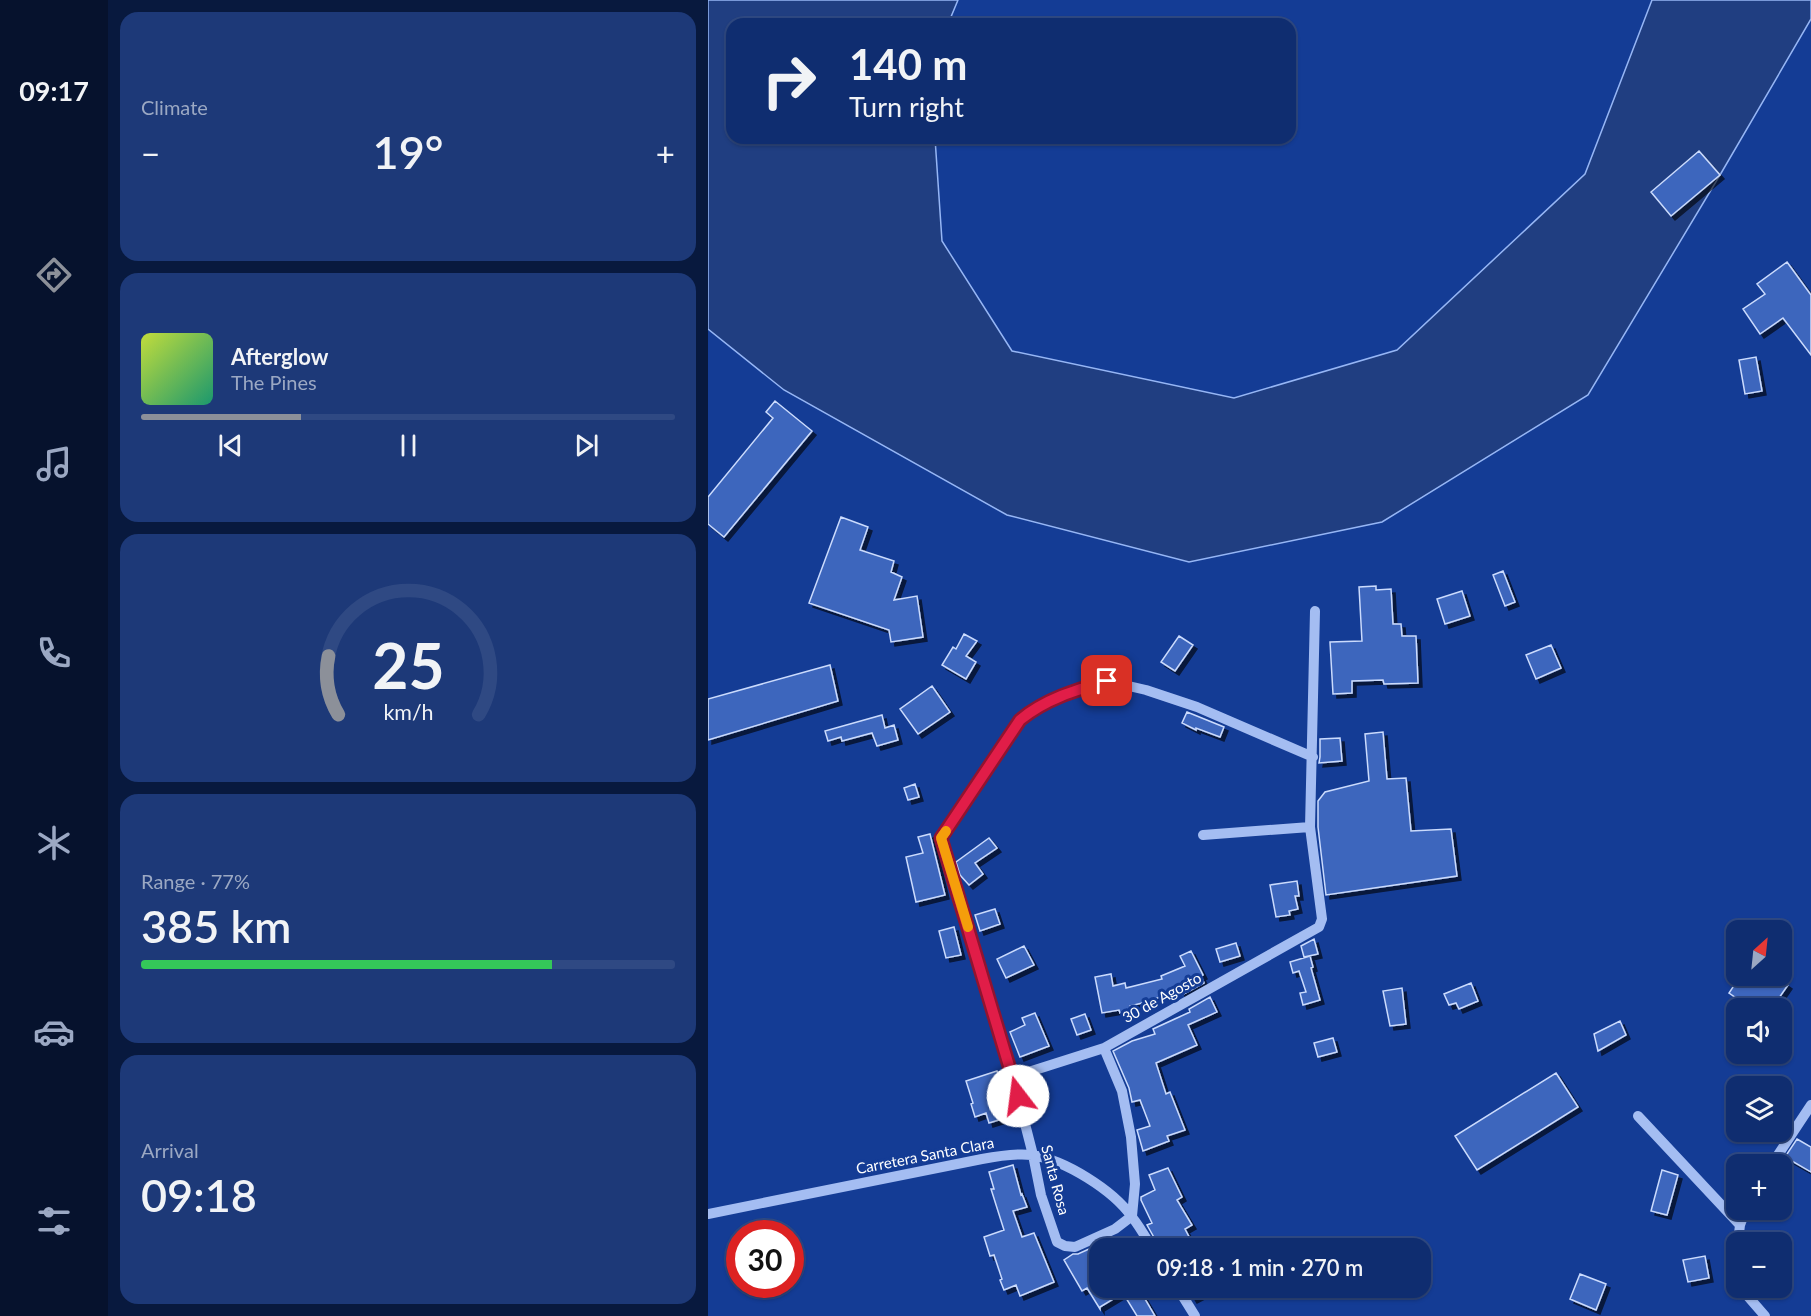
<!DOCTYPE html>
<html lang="en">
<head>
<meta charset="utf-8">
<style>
  body { margin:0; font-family:Lato,sans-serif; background:#1d3978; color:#f1f3f6; height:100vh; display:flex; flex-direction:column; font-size:22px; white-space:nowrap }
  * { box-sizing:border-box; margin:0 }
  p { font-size:20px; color:#9ba8c3 }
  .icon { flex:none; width:33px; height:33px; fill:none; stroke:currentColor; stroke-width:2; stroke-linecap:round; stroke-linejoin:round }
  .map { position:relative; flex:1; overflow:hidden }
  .details { display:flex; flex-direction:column; gap:12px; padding:12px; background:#08193e; width:600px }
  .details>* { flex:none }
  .hud { position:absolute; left:18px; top:18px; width:570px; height:126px; border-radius:18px; box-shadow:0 2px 4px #0004,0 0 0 2px #2f4983; background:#0f2d70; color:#f1f3f6; overflow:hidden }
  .needle { width:39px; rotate:27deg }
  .fabs { position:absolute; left:1018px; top:920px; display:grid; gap:12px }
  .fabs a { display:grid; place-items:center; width:66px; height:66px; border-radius:12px; background:#0f2d70; box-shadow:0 2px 4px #0004,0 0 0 2px #2f4983; font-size:30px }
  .speed { position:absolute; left:18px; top:1220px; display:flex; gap:12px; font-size:30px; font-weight:700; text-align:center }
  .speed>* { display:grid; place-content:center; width:78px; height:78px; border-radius:50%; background:#0f2d70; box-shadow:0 2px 4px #0004,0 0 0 2px #2f4983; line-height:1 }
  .speed .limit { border:9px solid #d22; background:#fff; color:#111 }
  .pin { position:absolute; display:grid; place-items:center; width:51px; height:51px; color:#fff; margin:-26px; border-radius:12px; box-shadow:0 3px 9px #0006 }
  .me { position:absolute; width:66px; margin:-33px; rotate:345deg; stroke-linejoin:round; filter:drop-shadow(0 0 4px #0008) }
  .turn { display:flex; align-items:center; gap:21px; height:126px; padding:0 24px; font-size:27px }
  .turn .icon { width:78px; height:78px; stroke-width:2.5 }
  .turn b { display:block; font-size:42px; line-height:51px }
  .big { font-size:45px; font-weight:600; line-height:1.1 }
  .details .widget { flex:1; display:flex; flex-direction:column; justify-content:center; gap:9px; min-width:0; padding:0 21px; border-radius:18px; background:#1d3978 }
  .details .dial { align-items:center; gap:0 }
  .dial svg { height:156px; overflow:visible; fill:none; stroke:#2f4983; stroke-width:7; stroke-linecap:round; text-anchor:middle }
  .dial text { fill:#f1f3f6; stroke:none }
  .song { display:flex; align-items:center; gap:18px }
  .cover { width:72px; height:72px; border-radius:9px; background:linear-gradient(135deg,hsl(70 70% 55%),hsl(160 70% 35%)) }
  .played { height:6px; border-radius:3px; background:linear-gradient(90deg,#8c9099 30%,#2f4983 30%) }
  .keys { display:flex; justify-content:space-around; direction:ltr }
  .heat { display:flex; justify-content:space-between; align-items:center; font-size:33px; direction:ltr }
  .charge { height:9px; border-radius:4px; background:linear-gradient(90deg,#34c759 77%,#2f4983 0) }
  .trip { position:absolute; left:381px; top:1238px; width:342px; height:60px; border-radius:18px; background:#0f2d70; box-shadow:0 2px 4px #0004,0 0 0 2px #2f4983; font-weight:600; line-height:60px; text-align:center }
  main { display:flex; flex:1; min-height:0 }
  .tabs { display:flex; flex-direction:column; width:108px; justify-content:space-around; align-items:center; background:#06122d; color:#9ba8c3 }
  .tabs .icon { width:42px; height:42px }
  .tabs .selected { color:#8c9099 }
  .tabs b { font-size:27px; color:#f1f3f6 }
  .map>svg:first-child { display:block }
</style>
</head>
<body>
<main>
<nav class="tabs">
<b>09:17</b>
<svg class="icon selected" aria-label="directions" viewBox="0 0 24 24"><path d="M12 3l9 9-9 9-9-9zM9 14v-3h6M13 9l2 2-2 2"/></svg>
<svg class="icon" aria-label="music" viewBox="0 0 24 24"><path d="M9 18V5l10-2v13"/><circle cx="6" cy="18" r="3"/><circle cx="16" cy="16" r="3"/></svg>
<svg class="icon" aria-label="phone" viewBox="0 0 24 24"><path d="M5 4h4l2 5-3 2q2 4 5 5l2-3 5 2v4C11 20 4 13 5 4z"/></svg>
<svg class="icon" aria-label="climate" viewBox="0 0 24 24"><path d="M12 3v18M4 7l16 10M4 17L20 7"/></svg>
<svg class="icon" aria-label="car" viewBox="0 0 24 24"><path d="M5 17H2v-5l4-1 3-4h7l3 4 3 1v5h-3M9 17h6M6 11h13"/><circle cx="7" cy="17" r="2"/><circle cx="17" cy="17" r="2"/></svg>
<svg class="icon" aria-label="filters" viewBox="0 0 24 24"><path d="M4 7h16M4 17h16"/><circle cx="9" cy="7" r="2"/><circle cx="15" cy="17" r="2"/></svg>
</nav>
<section class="details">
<div class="widget"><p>Climate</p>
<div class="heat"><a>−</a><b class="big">19°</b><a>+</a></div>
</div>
<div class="widget">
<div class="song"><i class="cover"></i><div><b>Afterglow</b><p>The Pines</p></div></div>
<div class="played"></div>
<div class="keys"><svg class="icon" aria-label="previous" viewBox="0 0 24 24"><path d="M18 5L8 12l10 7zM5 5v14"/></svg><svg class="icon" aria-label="pause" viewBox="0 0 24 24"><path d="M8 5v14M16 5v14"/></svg><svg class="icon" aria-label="next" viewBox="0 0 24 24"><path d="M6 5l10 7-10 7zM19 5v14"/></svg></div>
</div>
<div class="widget dial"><svg viewBox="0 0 100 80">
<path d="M14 69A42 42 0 1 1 86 69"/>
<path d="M14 69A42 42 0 0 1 9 39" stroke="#8c9099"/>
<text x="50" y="56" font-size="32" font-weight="700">25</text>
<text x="50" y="72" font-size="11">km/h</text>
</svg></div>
<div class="widget"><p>Range · 77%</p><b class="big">385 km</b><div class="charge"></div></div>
<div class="widget"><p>Arrival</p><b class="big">09:18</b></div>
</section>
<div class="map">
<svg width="1103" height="1316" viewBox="0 0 1103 1316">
  <defs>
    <filter id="shadow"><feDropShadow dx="4" dy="4" stdDeviation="0" flood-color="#0009"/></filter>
  </defs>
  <rect width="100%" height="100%" fill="#143c95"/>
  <path fill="#203e81" stroke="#96b6f5" stroke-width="1.5" d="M0,0H250L240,24H24V138H227L234,241L304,351L526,398L689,350L877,174L944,0H1103V19L1012,175L880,395L674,522L481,562L299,515L76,390L0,329Z"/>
  <path fill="#3d66bd" stroke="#cbdbfd" stroke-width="1.5" filter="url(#shadow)" d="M991,151L1012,175L963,216L943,192Z
    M1079,262L1103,295V355L1075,318L1052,334L1035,309L1057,294L1049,284Z
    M1048,357L1054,391L1037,394L1031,360Z
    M67,401L104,431L16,537L0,524V497L65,418L58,412Z
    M133,517L160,527L152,550L186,561L183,572L194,577L186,600L209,596L215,637L183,642L181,630L101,603Z
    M795,571L807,602L797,606L785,575Z
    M668,586V590L683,589L685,624H693L694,636H708L710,683L676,684L675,680L644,681V693L625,694L622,642L654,641L651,587Z
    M754,591L762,616L737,624L729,599Z
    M256,634L269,641L258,656L268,662L258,679L234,665L245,647L248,649Z
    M471,636L485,645L467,671L453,662Z
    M843,645L853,668L828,679L818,655Z
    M122,665L130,701L0,740V699Z
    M224,686L242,712L210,734L192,709Z
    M479,712L516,727L512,737L488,728V730L474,723Z
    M174,715L177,728L186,725L190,740L169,746L164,733L134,741L133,737L120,741L117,731Z
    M675,732L679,779L698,778L703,831L743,829L749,876L618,895L610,827V801L617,792L661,781L657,734Z
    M632,738L634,761L611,763L612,757V739Z
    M207,784L211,797L200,800L196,788Z
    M222,834L237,895L208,902L198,857L215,853L210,837Z
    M281,838L289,848L267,863L275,874L261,885L252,875L248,862Z
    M589,881L591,896H587L590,909L581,911L582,915L568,917L562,885Z
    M287,909L292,924L272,931L267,915Z
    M246,927L253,955L238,958L231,931Z
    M606,939L610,954L596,957L593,946Z
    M528,943L532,956L512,962L508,949Z
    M316,946L326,965L298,978L289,959Z
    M483,951L495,975L493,976L496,983L474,995L472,989L442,1001L422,1006L423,1010L412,1013L411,1010L394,1013L387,977L403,974L405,986L417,983L418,988L454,979L453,976L477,966L472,956Z
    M602,956L605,967L603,968L612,1000L595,1005L592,993L598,992L591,971L585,973L582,962Z
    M1033,975H1066L1080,985L1064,1008H1043L1021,993Z
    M763,983L770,1001L751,1009L748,1003L741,1005L736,994Z
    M694,988L698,1024L682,1026L675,991Z
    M502,997L509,1012L480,1025L489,1045L448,1063L458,1094L462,1092L477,1130L459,1136L461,1141L435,1151L429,1130L442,1126L432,1100L424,1102L421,1088L405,1051L424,1041L447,1034L445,1029L482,1012L481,1009Z
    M327,1013L341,1046L312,1057L302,1032L317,1025L314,1018Z
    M377,1014L383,1030L369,1035L363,1019Z
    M912,1021L918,1035L890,1051L886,1034Z
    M625,1038L629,1052L610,1057L606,1043Z
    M289,1071L295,1088L285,1091L294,1119L281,1123L278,1113L267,1117L263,1104L265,1103L258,1081Z
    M848,1073L870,1107L769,1170L747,1136Z
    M1089,1139L1103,1147V1172L1077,1157Z
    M305,1165L313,1195L314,1194L319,1207L305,1211L314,1237L326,1233L346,1282L312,1296L308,1285L296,1290L292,1280L294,1279L286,1255L282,1256L276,1237L296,1230L283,1189H286L281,1172Z
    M460,1168L474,1197L469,1200L484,1225L477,1229L487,1248H452L439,1225L444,1223L433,1200V1197L447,1190L441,1175Z
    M954,1170L970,1175L959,1215L943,1211Z
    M401,1240L406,1248H392V1287H430L447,1316H429L415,1293L392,1307V1309L379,1288L374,1291L356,1260L365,1254H370Z
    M997,1256L1001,1278L980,1282L975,1260Z
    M872,1274L898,1284L888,1310L862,1299Z
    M478,1287H508L485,1299Z"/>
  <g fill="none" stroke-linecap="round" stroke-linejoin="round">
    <path stroke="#a4bdf2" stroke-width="10" d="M495,835L602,827
      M396,1048L414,1091L423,1137L427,1184L424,1216
      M305,1077L396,1048L611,927L614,919L602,827L607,611
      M930,1116L1032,1225
      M1064,1164L1103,1105
      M0,1214L274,1159C290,1156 308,1153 324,1155C357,1160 405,1190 424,1217C432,1227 438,1238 444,1248
      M424,1216L407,1229L367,1247L357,1246L349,1242L333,1195L325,1155L305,1077L233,838L312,720L325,710L363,691L399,681L438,690L489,707L605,757
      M1030,1242L1032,1225L1038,1209
      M469,1287L487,1316
      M1035,1287L1037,1293L1057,1316"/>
  </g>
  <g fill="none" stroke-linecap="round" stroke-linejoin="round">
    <defs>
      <path id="route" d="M310,1096L233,838L312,720C337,699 368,690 399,681"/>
    </defs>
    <use href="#route" stroke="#92132f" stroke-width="15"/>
    <use href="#route" stroke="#e11d48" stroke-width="10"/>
    <path stroke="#f59e0b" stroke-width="10" d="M238,831L233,838L260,927"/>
  </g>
  <g text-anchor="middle" stroke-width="6" stroke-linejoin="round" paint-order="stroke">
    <g font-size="15" fill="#fff" stroke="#143c95">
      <text transform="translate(454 998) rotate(-29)" y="5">30 de Agosto</text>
      <text transform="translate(217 1156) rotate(-11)" y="5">Carretera Santa Clara</text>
      <text transform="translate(347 1180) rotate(75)" y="5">Santa Rosa</text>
    </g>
  </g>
</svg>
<div class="fabs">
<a><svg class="needle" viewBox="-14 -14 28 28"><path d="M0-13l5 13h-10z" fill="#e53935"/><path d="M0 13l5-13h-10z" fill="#9ba8c3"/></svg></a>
<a><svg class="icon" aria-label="sound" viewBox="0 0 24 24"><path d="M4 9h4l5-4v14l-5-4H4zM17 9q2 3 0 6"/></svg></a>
<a><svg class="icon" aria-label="layers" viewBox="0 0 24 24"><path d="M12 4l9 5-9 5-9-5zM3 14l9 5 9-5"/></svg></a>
<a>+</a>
<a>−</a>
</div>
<div class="speed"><div class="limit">30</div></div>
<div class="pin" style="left:399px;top:681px;background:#d93025"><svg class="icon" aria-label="arrive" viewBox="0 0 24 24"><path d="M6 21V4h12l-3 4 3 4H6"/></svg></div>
<svg class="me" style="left:310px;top:1096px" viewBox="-20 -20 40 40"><circle r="19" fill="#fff"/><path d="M0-13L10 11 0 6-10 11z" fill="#e11d48"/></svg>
<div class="trip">09:18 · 1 min · 270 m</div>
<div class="hud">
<div class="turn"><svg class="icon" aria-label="right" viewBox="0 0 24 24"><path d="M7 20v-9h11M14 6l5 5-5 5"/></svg><div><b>140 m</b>Turn right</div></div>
</div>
</div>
</main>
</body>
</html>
